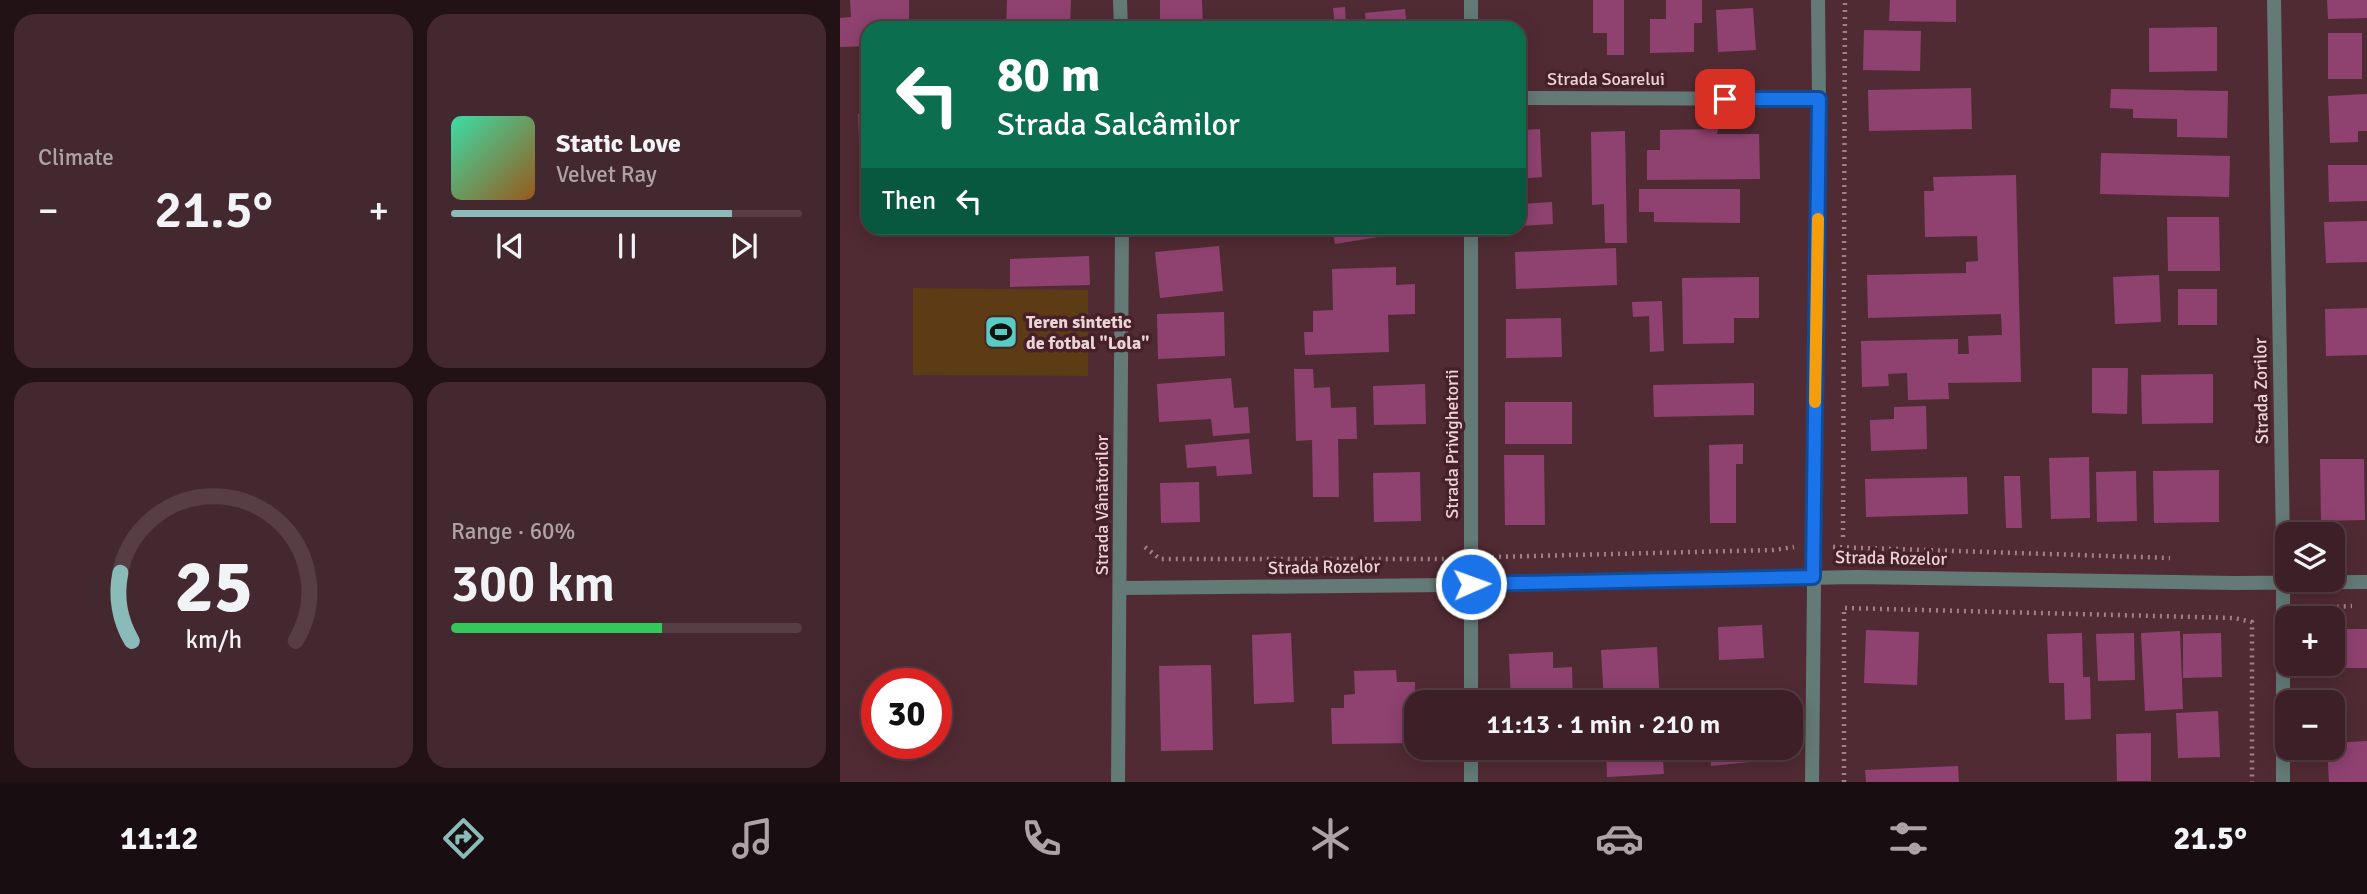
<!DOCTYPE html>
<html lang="en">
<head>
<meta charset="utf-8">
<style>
  body { margin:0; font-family:Signika,sans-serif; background:#44282f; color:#f1f3f6; height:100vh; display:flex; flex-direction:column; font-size:26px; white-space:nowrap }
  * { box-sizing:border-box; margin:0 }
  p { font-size:23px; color:#ada3a7 }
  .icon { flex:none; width:38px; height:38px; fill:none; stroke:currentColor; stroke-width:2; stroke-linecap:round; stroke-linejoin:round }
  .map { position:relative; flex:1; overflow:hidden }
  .side { display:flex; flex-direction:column; gap:14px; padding:14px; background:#221215; width:840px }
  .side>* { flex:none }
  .guide { position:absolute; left:21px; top:21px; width:665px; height:214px; border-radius:21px; box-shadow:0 4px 18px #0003,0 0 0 2px #563e44; background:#0b6e4f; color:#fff; overflow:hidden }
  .fabs { position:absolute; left:1435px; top:522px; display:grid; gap:14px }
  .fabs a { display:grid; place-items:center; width:70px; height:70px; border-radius:14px; background:#3d2027; box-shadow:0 4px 18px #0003,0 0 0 2px #563e44; font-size:35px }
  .speed { position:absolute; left:21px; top:668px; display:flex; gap:14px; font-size:35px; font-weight:700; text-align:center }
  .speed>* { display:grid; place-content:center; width:91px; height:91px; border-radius:50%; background:#3d2027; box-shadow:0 4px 18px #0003,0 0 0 2px #563e44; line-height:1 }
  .speed .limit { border:10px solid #d22; background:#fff; color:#111 }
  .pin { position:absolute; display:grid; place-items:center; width:60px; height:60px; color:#fff; margin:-30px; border-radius:14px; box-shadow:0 4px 10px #0006 }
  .me { position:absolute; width:77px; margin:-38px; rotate:88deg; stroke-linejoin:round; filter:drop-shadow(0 0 5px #0008) }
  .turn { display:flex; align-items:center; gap:24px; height:147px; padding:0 21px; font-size:32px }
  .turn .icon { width:91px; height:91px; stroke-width:2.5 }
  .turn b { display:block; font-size:49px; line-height:60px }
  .then { display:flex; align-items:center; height:66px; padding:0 21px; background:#0003; gap:14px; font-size:26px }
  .big { font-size:52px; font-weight:600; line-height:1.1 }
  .side .card { flex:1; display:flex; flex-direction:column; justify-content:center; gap:10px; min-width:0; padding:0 24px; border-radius:21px; background:#44282f }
  .side .dial { align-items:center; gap:0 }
  .dial svg { height:182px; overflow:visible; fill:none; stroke:#563e44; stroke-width:7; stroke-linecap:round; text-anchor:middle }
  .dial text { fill:#f1f3f6; stroke:none }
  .song { display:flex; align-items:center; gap:21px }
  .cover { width:84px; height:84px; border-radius:10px; background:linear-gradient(135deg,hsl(160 70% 55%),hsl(30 70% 35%)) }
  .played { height:7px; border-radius:4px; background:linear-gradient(90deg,#8bbbb9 80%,#563e44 80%) }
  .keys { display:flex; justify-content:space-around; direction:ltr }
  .heat { display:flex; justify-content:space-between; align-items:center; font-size:38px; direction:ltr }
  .charge { height:10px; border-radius:5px; background:linear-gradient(90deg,#34c759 60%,#563e44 0) }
  .side .tiles { flex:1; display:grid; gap:14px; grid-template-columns:repeat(2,1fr) }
  .trip { position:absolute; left:564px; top:690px; width:399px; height:70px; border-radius:21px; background:#3d2027; box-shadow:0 4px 18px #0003,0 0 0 2px #563e44; font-weight:600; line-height:70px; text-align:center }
  .dock { display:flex; height:112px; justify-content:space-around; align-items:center; background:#180d10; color:#ada3a7 }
  .dock .icon { width:49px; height:49px }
  .dock .selected { color:#8bbbb9 }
  .dock b { font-size:32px; color:#f1f3f6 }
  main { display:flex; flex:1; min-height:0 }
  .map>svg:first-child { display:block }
</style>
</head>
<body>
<main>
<section class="side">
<div class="tiles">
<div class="card"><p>Climate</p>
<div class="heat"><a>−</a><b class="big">21.5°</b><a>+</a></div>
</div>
<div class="card">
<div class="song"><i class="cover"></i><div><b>Static Love</b><p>Velvet Ray</p></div></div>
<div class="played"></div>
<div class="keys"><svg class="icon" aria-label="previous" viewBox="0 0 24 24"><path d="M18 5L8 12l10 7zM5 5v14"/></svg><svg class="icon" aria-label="pause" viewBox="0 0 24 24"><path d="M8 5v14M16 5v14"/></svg><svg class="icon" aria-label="next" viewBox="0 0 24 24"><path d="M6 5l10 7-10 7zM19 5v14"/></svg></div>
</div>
<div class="card dial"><svg viewBox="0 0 100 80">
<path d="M14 69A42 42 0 1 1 86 69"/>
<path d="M14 69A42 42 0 0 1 9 39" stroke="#8bbbb9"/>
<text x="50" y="56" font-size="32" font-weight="700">25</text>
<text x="50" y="72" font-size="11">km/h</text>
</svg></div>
<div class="card"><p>Range · 60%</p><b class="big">300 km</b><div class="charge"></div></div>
</div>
</section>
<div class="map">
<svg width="1527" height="782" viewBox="0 0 1527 782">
  <rect width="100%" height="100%" fill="#512b34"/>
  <path fill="#5c3b15" d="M73,288L248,290V376L73,375Z"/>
  <path fill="#8f4270" d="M10,0H69V28H28V46L0,47V18L11,17Z
    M167,0H231L230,28H166Z
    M320,0H362L363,28H320Z
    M753,0H784V55H767V33H753Z
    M826,0H862V23H854V52L810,53V19H826Z
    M1050,0H1116V22L1049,21Z
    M1487,0H1527V18L1488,19Z
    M505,7L506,25L513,24L514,28H495L493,8Z
    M913,8L916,50L878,52L876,10Z
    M565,9L567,28H526L525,13Z
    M1377,27V71L1309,72V28Z
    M1024,30L1081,31L1080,71L1023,70Z
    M1488,33H1522V79H1488Z
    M1131,88L1132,129L1029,131L1028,90Z
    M1271,89L1388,91L1387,138L1337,137V119L1293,118V109L1270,108Z
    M1527,94V131H1518V142L1490,143L1488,96Z
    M28,113V167H20L18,114Z
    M700,129L702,177L679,179V130Z
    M878,129L877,134H919L920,179L807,180V150H820V130Z
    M785,131L787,243H765L764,204L752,205L751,132Z
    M1261,153L1390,156L1389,197L1260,194Z
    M1488,165H1527V201L1489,202Z
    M1176,175L1181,382L1108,383L1109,399L1068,400L1067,373L1048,374L1049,386L1022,387L1021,341L1118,339V354H1129L1128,336L1162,335L1161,314L1028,318L1027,275L1126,273V262L1138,261L1137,236L1085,237L1084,191H1094L1093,177Z
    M799,189H900V223L814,222V212H799Z
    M712,202L713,224L682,226L681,204Z
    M1327,217H1379L1380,271H1328Z
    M1527,221V262L1486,263L1484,222Z
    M317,228H379V230L317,233Z
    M492,228H580L581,230L495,244Z
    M379,246L383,291L320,298L315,252Z
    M776,248L777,285L676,289L675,252Z
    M249,256L250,285L170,287V259Z
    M556,267V285L575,284V314L548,315L549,352L465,355L464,332H473V311L493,310L492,269Z
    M1319,275L1321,322L1275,324L1273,277Z
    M919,277V318H894V343L843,344L842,278Z
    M1338,289H1377V325H1338Z
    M822,301L824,351L810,352L809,316L793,317L792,302Z
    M1527,308V355L1486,356L1485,309Z
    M384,312L385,356L318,359L317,314Z
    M721,318L722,357L666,358V319Z
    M1252,368H1288L1287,414L1252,413Z
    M454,369H473L474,388L490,387L491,408L516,407L517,439H498L499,497H473L472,440L456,441Z
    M1373,374V423L1302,424L1301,375Z
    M391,378L394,408L408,407L410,433L373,436L371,419L319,422L317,384Z
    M914,383V415L814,417L813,385Z
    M585,384L586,424L534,425L533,386Z
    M665,402H732V444H665Z
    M1086,406L1087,449L1031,451L1030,420L1054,419V407Z
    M409,439L412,474L377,476L376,466L347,468L345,445Z
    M903,444V464H896V523H870L869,445Z
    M664,455H704L705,525H665Z
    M1249,457L1250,518L1211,519L1209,458Z
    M1480,459H1524L1525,520L1481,521Z
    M1379,470V522L1314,523L1313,471Z
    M1296,471L1297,521L1257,522L1256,472Z
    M580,472L581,521L534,522L533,473Z
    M1164,476H1180L1182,528H1166Z
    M1127,477L1128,514L1026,517L1025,479Z
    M359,482L360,522L321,523L320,483Z
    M922,625L924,658L879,660L878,627Z
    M1493,629H1527V668H1486V663H1493Z
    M1026,630L1079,632L1077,685L1024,683Z
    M1340,631L1343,709L1305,711L1301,633Z
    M451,633L454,702L414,704L412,635Z
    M1242,633L1243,677H1250L1251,719L1225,720L1224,683H1209L1207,634Z
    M1294,633L1295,680L1258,681L1256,634Z
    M1381,633L1382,677L1343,678V634Z
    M817,647L820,702H764L761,650Z
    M713,652V668L732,667L733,700L671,702L669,654Z
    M371,665L373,750L321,751L319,666Z
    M556,670L557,682H575L576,743L492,744L491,708H504V695L515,694L514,671Z
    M1378,711L1380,757L1338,758L1336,713Z
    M1311,733V781H1277L1276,734Z
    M1527,741V782H1489L1487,747H1493V743Z
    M766,747H822L824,774L767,777Z
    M870,747H919L920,761L871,766Z
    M1118,766L1119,782H1026L1025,770Z"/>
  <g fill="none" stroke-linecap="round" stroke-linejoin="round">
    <path stroke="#a08187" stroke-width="4.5" stroke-dasharray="2 5" stroke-linecap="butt" d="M1003,537L1005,0
      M305,547L320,559H612
      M993,547L1330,558
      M652,557L933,550L954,547
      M1463,616L1495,607L1512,606
      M1004,782V608L1394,618L1412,622V782"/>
    <path stroke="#647a76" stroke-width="14" d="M280,0L281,28
      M631,0V28
      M1434,0L1443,547V782
      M679,98L979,99
      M631,228V702
      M281,588L610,585L1017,577L1395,583L1527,582
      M278,782L282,228
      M631,782V747
      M972,782L979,99L978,0"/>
  </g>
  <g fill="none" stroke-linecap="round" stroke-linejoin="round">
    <defs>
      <path id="route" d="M631,584L973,577L979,99H885"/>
    </defs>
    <use href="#route" stroke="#114b97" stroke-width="18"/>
    <use href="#route" stroke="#1a73e8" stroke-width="12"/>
    <path stroke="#f59e0b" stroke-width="12" d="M975,402L978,219"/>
  </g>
  <defs>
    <symbol id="stadium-square" viewBox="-11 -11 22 22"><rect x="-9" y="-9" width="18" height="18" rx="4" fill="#57cec1" stroke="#46212a"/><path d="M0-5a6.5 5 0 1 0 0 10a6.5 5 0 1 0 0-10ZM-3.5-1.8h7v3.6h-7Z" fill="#111"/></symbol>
  </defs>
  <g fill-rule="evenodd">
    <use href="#stadium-square" x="142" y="313" width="38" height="38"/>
  </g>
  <g text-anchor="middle" stroke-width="7" stroke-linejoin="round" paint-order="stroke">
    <g font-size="18" fill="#ecd3d7" stroke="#46212a">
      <text x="766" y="85">Strada Soarelui</text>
      <text transform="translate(1421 391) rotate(-91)" y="6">Strada Zorilor</text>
      <text transform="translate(612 444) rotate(-90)" y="6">Strada Privighetorii</text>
      <text transform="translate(262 505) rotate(-90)" y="6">Strada Vânătorilor</text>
      <text transform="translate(1051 558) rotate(1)" y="6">Strada Rozelor</text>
      <text transform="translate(484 567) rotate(-1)" y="6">Strada Rozelor</text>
    </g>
    <g font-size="18" font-weight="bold" fill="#ecd3d7" stroke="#46212a" text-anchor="start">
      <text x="186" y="328">Teren sintetic<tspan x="186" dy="21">de fotbal "Lola"</tspan></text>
    </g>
  </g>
</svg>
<div class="fabs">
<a><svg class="icon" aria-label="layers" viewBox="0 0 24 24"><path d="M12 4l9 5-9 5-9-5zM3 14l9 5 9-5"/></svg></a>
<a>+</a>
<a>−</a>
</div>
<div class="speed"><div class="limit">30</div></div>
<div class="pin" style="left:885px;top:99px;background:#d93025"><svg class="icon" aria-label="arrive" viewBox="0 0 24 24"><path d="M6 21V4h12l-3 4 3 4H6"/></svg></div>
<svg class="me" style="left:631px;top:584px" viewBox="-20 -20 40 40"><circle r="17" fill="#1a73e8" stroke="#fff" stroke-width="3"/><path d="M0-11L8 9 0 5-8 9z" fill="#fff"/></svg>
<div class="trip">11:13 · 1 min · 210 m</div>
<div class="guide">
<div class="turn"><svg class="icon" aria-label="left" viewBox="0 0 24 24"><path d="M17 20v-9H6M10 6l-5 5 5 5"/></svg><div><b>80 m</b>Strada Salcâmilor</div></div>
<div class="then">Then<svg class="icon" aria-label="left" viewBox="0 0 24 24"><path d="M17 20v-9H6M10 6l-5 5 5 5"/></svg></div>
</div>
</div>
</main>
<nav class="dock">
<b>11:12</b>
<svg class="icon selected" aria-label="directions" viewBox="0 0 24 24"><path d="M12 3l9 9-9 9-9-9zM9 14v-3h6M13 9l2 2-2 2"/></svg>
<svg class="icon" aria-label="music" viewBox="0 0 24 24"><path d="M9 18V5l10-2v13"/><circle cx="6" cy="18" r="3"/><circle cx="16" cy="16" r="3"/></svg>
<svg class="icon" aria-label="phone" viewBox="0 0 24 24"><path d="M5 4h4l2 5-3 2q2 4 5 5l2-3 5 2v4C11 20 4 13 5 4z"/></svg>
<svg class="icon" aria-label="climate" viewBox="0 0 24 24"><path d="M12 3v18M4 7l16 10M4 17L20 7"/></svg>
<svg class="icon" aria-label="car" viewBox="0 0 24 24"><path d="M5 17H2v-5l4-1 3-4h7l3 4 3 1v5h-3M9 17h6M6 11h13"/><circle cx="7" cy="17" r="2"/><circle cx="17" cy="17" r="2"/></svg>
<svg class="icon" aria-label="filters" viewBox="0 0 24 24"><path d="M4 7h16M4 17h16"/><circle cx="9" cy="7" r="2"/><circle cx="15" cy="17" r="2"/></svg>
<b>21.5°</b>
</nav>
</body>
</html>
